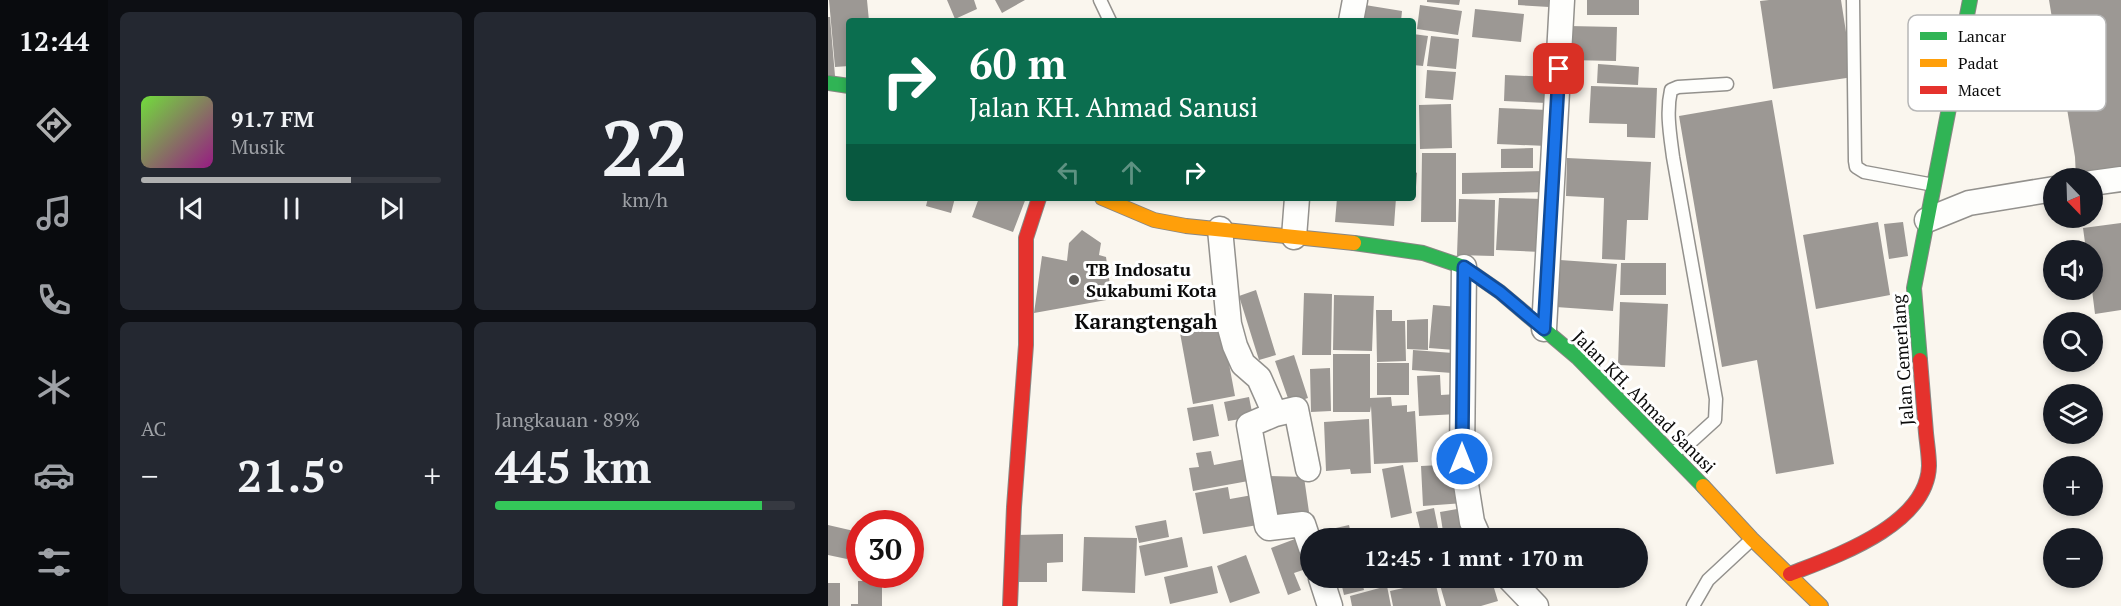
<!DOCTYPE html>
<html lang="id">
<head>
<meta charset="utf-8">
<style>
  body { margin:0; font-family:"PT Serif",serif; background:#242831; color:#f1f3f6; height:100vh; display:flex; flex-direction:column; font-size:22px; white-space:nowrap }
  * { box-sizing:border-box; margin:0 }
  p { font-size:20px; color:#9ea1a6 }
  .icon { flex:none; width:33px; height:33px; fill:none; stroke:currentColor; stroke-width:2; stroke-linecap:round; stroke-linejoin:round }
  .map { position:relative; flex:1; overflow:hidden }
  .panel { display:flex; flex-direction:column; gap:12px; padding:12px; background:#0d0f14; width:720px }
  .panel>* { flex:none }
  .hud { position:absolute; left:18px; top:18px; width:570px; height:183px; border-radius:6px; box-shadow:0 3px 9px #0003; background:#0b6e4f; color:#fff; overflow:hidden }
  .needle { width:39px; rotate:157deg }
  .tools { position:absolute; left:1215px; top:168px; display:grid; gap:12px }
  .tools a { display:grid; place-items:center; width:60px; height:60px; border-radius:50%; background:#171b24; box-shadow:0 3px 9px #0003; font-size:30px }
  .speed { position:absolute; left:18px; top:510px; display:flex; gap:12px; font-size:30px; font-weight:700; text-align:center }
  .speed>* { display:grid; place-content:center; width:78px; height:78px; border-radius:50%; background:#171b24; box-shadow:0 3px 9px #0003; line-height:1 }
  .speed .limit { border:9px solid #d22; background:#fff; color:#111 }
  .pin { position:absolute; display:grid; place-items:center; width:51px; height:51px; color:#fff; margin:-26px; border-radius:12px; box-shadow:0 3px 9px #0006 }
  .me { position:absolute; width:66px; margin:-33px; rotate:0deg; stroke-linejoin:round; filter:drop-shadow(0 0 4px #0008) }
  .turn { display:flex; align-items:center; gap:21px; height:126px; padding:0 24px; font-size:27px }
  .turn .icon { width:78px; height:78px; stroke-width:2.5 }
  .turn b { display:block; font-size:42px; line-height:51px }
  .lanes { display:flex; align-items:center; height:57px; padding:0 24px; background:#0003; justify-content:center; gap:30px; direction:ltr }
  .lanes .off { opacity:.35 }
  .big { font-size:45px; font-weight:700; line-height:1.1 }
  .panel .widget { flex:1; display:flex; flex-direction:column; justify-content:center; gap:9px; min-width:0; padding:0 21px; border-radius:9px; background:#242831 }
  .panel .dial { align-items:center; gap:0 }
  .dial b { font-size:78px; line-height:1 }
  .song { display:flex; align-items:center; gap:18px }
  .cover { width:72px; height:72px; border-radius:9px; background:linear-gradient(135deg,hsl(100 70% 55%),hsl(310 70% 35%)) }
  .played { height:6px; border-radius:3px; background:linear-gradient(90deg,#afb0b0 70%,#363941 70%) }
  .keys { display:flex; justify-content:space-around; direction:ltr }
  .heat { display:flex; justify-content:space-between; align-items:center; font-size:33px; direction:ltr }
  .charge { height:9px; border-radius:4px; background:linear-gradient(90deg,#34c759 89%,#363941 0) }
  .panel .tiles { flex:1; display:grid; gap:12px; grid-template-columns:repeat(2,1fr) }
  .trip { position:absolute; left:472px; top:528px; width:348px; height:60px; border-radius:30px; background:#171b24; box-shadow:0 3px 9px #0003; font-weight:700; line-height:60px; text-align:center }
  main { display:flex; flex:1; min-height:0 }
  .menu { display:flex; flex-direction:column; width:108px; justify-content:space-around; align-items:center; background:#090b0e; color:#9ea1a6 }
  .menu .icon { width:42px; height:42px }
  .menu .active { color:#afb0b0 }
  .menu b { font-size:27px; color:#f1f3f6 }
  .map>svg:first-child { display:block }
</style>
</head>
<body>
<main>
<nav class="menu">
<b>12:44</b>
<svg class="icon active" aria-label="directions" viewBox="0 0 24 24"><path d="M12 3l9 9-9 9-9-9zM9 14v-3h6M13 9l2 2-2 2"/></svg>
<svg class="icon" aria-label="music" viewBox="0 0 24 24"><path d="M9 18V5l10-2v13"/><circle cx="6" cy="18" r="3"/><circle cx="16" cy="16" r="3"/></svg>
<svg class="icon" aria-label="phone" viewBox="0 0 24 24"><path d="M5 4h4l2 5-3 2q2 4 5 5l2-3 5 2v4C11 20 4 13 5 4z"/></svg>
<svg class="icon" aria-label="climate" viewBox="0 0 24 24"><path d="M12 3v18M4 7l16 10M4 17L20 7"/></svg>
<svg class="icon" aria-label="car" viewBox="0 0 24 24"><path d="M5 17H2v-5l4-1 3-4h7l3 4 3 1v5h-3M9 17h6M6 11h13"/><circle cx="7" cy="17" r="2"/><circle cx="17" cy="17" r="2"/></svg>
<svg class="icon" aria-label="filters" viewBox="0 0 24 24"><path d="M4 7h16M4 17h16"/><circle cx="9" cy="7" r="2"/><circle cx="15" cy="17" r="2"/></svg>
</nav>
<section class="panel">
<div class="tiles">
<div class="widget">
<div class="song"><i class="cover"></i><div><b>91.7 FM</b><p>Musik</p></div></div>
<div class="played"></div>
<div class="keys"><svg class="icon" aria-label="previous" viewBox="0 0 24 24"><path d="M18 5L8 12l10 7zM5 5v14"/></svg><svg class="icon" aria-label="pause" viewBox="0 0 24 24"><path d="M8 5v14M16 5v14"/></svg><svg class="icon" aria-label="next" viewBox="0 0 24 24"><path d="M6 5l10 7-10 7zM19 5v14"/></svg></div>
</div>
<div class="widget dial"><b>22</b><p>km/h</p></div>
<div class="widget"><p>AC</p>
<div class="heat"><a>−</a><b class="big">21.5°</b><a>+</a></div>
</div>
<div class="widget"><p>Jangkauan · 89%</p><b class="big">445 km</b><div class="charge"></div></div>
</div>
</section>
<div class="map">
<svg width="1293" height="606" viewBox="0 0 1293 606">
  <rect width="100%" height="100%" fill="#faf6ee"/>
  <path fill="#9c9894" d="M1,0H39L41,21H21V66L7,67Z
    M119,0H146L149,9L127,19Z
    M167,0H197L174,13Z
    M599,0H632L631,5L599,2Z
    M690,0H721V7L690,5Z
    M759,0H811V15H759Z
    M941,0H1013L1025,77L945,89L932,1Z
    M1221,0H1293V171L1248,178L1247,157Z
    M537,5L574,11L573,21H534Z
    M592,5L634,11L630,35L589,29Z
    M647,9L696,14L693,42L644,37Z
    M0,17H2L7,76L0,77Z
    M741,26L789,27L788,61L740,60Z
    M585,34L600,36L595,66L585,65Z
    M603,36L631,39L628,69L599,66Z
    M770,64L811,67L810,85L769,83Z
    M599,70L628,72L625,100L597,98Z
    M677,75L721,77L719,103L676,101Z
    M763,86L829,88L827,138L799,137V124L761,123Z
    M944,100L1006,464L948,474L929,360L894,367L851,116Z
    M623,104L624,148L592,149L591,105Z
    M671,108L720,110L719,146L669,144Z
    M705,148V168H673V149Z
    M594,153H628V222H593Z
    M739,158L823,162L820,220H799L797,260L774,259L776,198L738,196Z
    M585,170L589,173L588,187H585Z
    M718,171V192L634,194V173Z
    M100,198H127L123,213L98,206Z
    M151,198H198L185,232L144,217Z
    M509,198H568L566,226L507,222Z
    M671,198L716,199L713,252L668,250Z
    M631,199L667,200L666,256L629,255Z
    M1050,222L1062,295L988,309L975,235Z
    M1075,222L1080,256L1061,259L1056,224Z
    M1293,223V310L1267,314L1264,290V250H1258L1255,228Z
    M254,230L273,243L271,255L278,257L284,299L206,313L214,256L239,261L241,243Z
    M732,260L789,264L785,311L728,307Z
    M793,263H838V295H792Z
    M428,290L448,355L431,360L411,296Z
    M476,293L504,294L503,355H474Z
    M506,295L546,296L544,351L505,350Z
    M792,302L840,304L837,367L790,365Z
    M605,305L631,307L627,350L601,348Z
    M548,310H564V321H577L578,361L549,362Z
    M380,318L382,329L394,326L407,396L365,404L352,333L362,331L360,321Z
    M600,319V350L579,349V320Z
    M585,350L625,353L624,373L584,370Z
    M505,354H542V398L563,397L564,406L579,405V412L587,411L590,462L546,464L543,406L542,412H505Z
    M466,355L480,398L462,404L447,361Z
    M549,363H581V395H549Z
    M502,368L503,411L483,412L482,369Z
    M612,375L613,395L629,394L630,414L591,416L589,376Z
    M421,397L425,417L400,421L396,402Z
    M385,404L391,436L365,441L359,408Z
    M541,419L543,473L523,474L522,469L498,471L496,422Z
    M383,451L386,465L422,458L426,480L365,491L361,468L371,467L368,453Z
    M634,464L636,503L595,506L593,466Z
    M575,465L584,513L563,518L554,469Z
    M440,476L476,477L482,519H440Z
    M400,487L402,499L430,494L436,524L375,534L367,493Z
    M606,508L611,533L594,537L588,512Z
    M635,508L640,538H616L612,512Z
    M338,520L341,537L311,543L307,526Z
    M0,525L26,531L19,559L0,555Z
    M521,525L524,538H502L499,530Z
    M235,534V562L219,563V582H188V535Z
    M256,537L309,538L307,593L254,591Z
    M354,537L360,567L317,576L311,546Z
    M467,539L478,569L466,573L473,590L460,595L443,548Z
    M418,555L432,593L402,603L389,566Z
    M384,566L390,593L342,604L336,577Z
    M512,578H533L536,590L516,595Z
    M563,578H594L564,585Z
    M610,578H663L670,601L653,606H618Z
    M30,581H54V606H23V604H30Z
    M607,581L613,606H565L562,591Z
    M0,583H12V606H0Z
    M559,586L563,606H524L522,596Z"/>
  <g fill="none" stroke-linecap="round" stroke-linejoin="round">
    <defs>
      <path id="lane" d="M272,0L282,21
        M1025,0L1027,161L1028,167L1036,172L1106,185
        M846,452L865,440L887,420L888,399L845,157C842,134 838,112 843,90L850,87L899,84
        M865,606L880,580L923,540"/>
      <path id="street" d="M523,21L527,0
        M1264,183L1293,179
        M1099,220L1141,203L1226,189
        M392,229L401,324L407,346L415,364L431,378L447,414L468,409L480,469
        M466,237L469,198
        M636,267L634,459L644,522L651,538
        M716,329L734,0
        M447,414L421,425L439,526L441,528L475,524L483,548
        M493,578L502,606
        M681,578L708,606"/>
      <path id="fast" d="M0,83L21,86
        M526,243L595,253L636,267L672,292L750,358L875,486
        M1092,360L1086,288L1142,0"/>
      <path id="slow" d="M274,198L326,220L358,226L526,243
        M875,486L924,539L993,606"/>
      <path id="jam" d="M962,574C1008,556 1099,525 1101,466C1101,455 1099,444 1098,433C1096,409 1094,384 1092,360
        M182,606L186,507L198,345V238L211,198"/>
    </defs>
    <use href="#lane" stroke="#93918d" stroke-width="15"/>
    <use href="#street" stroke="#93918d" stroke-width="27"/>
    <use href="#fast" stroke="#898784" stroke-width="16"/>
    <use href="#slow" stroke="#898784" stroke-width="16"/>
    <use href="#jam" stroke="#898784" stroke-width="16"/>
    <use href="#lane" stroke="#fefefc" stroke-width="12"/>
    <use href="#street" stroke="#fefefc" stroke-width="24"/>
    <use href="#fast" stroke="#30b455" stroke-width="14"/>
    <use href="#slow" stroke="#ff9f0a" stroke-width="14"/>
    <use href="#jam" stroke="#e5322d" stroke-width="14"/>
  </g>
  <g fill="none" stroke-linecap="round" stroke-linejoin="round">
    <defs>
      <path id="route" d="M634,459L636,267L672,292L716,329L731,69"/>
    </defs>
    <use href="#route" stroke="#114b97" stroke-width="15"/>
    <use href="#route" stroke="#1a73e8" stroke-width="10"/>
  </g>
  <circle fill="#5f5d5a" stroke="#fff" stroke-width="2" cx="246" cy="280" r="6"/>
  <g text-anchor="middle" stroke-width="6" stroke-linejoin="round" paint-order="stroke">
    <g font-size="18" font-weight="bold" fill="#0b0b0b" stroke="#fff" text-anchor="start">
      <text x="258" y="276">TB Indosatu<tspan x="258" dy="21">Sukabumi Kota</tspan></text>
    </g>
    <g font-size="18" fill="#0b0b0b" stroke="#fff">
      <text transform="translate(1075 360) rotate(-94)" y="6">Jalan Cemerlang</text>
      <text transform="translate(816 402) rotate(45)" y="6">Jalan KH. Ahmad Sanusi</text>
    </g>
    <g font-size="21" font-weight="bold" fill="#0b0b0b" stroke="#fff">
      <text x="318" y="329">Karangtengah</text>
    </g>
  </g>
  <rect x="1080" y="15" width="198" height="96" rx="9" fill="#fff" stroke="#b6b6b6" stroke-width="1.5"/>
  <rect x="1092" y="32" width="27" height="8" fill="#30b455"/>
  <rect x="1092" y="59" width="27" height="8" fill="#ff9f0a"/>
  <rect x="1092" y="86" width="27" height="8" fill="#e5322d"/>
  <g font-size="16" fill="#0b0b0b">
    <text x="1130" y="42">Lancar</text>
    <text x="1130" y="69">Padat</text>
    <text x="1130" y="96">Macet</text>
  </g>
</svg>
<div class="tools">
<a><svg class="needle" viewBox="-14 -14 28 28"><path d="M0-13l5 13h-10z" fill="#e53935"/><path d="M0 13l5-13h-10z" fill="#9ea1a6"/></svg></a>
<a><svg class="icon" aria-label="sound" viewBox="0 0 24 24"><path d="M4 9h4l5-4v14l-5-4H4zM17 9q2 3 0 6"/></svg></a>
<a><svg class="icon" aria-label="search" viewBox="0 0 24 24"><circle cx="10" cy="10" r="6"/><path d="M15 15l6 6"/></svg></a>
<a><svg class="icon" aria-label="layers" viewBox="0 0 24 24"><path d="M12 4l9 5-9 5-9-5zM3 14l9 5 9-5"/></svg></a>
<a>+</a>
<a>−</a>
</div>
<div class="speed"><div class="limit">30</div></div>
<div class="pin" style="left:731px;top:69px;background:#d93025"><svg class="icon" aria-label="arrive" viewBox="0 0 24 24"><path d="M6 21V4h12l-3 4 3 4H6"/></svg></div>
<svg class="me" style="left:634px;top:459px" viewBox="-20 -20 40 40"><circle r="17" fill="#1a73e8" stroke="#fff" stroke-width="3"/><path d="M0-11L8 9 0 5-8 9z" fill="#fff"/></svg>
<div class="trip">12:45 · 1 mnt · 170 m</div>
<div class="hud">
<div class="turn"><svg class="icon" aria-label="right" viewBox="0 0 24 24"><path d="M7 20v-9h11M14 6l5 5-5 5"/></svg><div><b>60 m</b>Jalan KH. Ahmad Sanusi</div></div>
<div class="lanes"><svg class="icon off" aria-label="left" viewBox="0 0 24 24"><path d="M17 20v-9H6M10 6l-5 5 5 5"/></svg><svg class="icon off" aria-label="ahead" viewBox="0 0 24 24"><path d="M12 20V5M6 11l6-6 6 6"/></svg><svg class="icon" aria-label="right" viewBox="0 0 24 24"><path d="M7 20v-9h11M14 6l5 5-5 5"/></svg></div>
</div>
</div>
</main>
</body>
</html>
